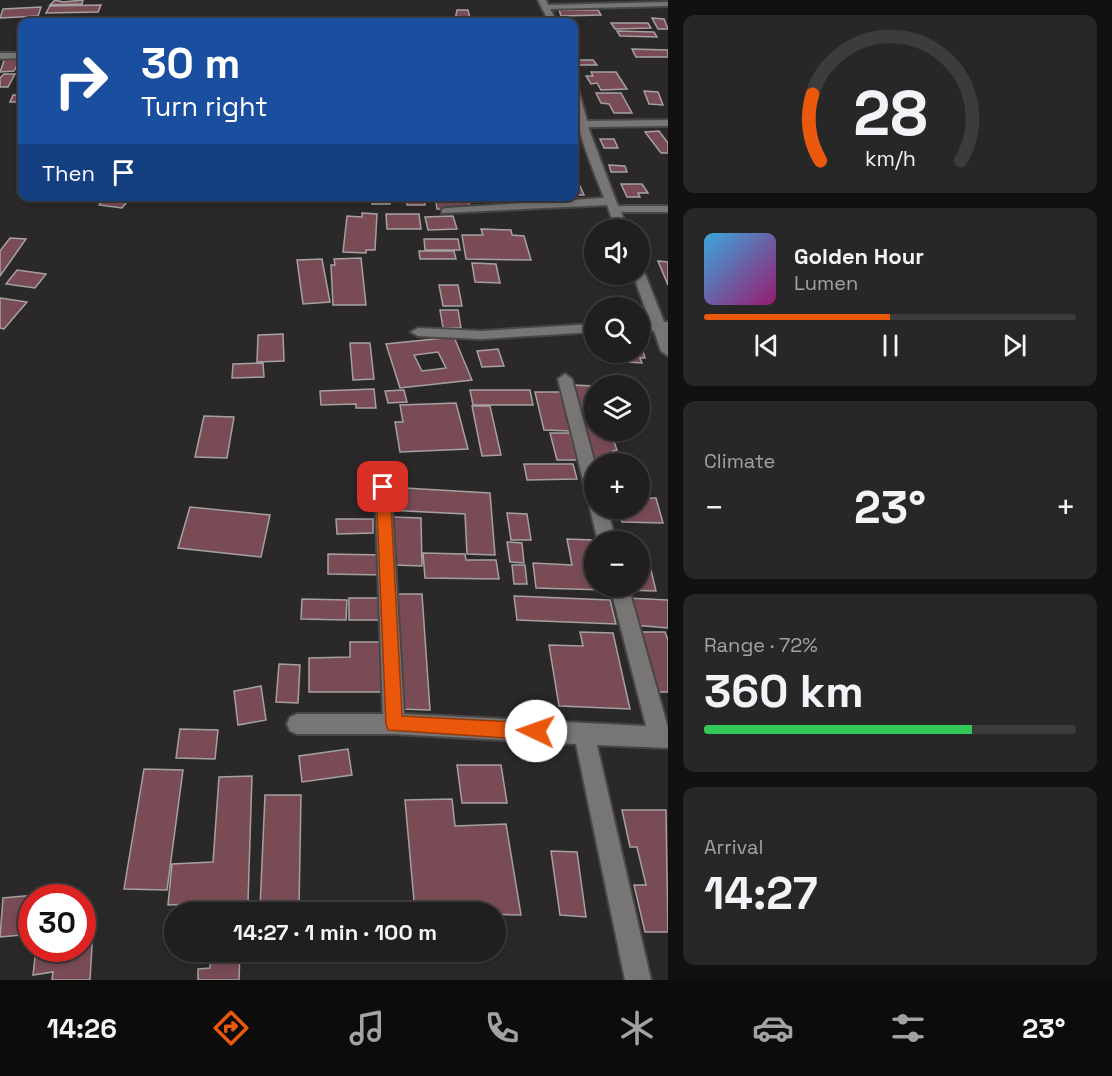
<!DOCTYPE html>
<html lang="en">
<head>
<meta charset="utf-8">
<style>
  body { margin:0; font-family:"Space Grotesk",sans-serif; background:#282728; color:#f1f3f6; height:100vh; display:flex; flex-direction:column; font-size:22px; white-space:nowrap }
  * { box-sizing:border-box; margin:0 }
  p { font-size:20px; color:#a2a2a4 }
  .icon { flex:none; width:33px; height:33px; fill:none; stroke:currentColor; stroke-width:2; stroke-linecap:round; stroke-linejoin:round }
  .map { position:relative; flex:1; overflow:hidden }
  .drawer { display:flex; flex-direction:column; gap:15px; padding:15px; background:#121011; width:444px }
  .drawer>* { flex:none }
  .top-card { position:absolute; left:18px; top:18px; width:560px; height:183px; border-radius:12px; box-shadow:0 3px 9px #0003,0 0 0 2px #3d3c3d; background:#1a4fa0; color:#fff; overflow:hidden }
  .tools { position:absolute; left:584px; top:219px; display:grid; gap:12px }
  .tools a { display:grid; place-items:center; width:66px; height:66px; border-radius:50%; background:#201e1f; box-shadow:0 3px 9px #0003,0 0 0 2px #3d3c3d; font-size:30px }
  .speed { position:absolute; left:18px; top:884px; display:flex; gap:12px; font-size:30px; font-weight:700; text-align:center }
  .speed>* { display:grid; place-content:center; width:78px; height:78px; border-radius:50%; background:#201e1f; box-shadow:0 3px 9px #0003,0 0 0 2px #3d3c3d; line-height:1 }
  .speed .limit { border:9px solid #d22; background:#fff; color:#111 }
  .pin { position:absolute; display:grid; place-items:center; width:51px; height:51px; color:#fff; margin:-26px; border-radius:12px; box-shadow:0 3px 9px #0006 }
  .me { position:absolute; width:66px; margin:-33px; rotate:273deg; stroke-linejoin:round; filter:drop-shadow(0 0 4px #0008) }
  .turn { display:flex; align-items:center; gap:21px; height:126px; padding:0 24px; font-size:27px }
  .turn .icon { width:78px; height:78px; stroke-width:2.5 }
  .turn b { display:block; font-size:42px; line-height:51px }
  .then { display:flex; align-items:center; height:57px; padding:0 24px; background:#0003; gap:12px; font-size:22px }
  .big { font-size:45px; font-weight:800; line-height:1.1 }
  .drawer .tile { flex:1; display:flex; flex-direction:column; justify-content:center; gap:9px; min-width:0; padding:0 21px; border-radius:12px; background:#282728 }
  .drawer .dial { align-items:center; gap:0 }
  .dial svg { height:156px; overflow:visible; fill:none; stroke:#3d3c3d; stroke-width:7; stroke-linecap:round; text-anchor:middle }
  .dial text { fill:#f1f3f6; stroke:none }
  .song { display:flex; align-items:center; gap:18px }
  .cover { width:72px; height:72px; border-radius:9px; background:linear-gradient(135deg,hsl(200 70% 55%),hsl(320 70% 35%)) }
  .played { height:6px; border-radius:3px; background:linear-gradient(90deg,#ea580c 50%,#3d3c3d 50%) }
  .keys { display:flex; justify-content:space-around; direction:ltr }
  .heat { display:flex; justify-content:space-between; align-items:center; font-size:33px; direction:ltr }
  .charge { height:9px; border-radius:4px; background:linear-gradient(90deg,#34c759 72%,#3d3c3d 0) }
  .trip { position:absolute; left:164px; top:902px; width:342px; height:60px; border-radius:30px; background:#201e1f; box-shadow:0 3px 9px #0003,0 0 0 2px #3d3c3d; font-weight:800; line-height:60px; text-align:center }
  .dock { display:flex; height:96px; justify-content:space-around; align-items:center; background:#0d0c0c; color:#a2a2a4 }
  .dock .icon { width:42px; height:42px }
  .dock .selected { color:#ea580c }
  .dock b { font-size:27px; color:#f1f3f6 }
  main { display:flex; flex:1; min-height:0 }
  .map>svg:first-child { display:block }
</style>
</head>
<body>
<main>
<div class="map">
<svg width="668" height="980" viewBox="0 0 668 980">
  <rect width="100%" height="100%" fill="#2b2829"/>
  <path fill="#794c55" stroke="#a5a1a2" stroke-width="1.5" fill-rule="evenodd" d="M55,0L63,2L83,0L82,4L50,5Z
    M101,5L98,12L46,13L50,6Z
    M41,7L38,16L0,18L3,9Z
    M457,10H468L471,22H431V20H455Z
    M559,10H598L601,15L561,16Z
    M60,17H90L58,20Z
    M652,18L664,19L668,29H658Z
    M611,23H648L651,28L615,29Z
    M617,31L654,32L657,37L620,36Z
    M632,49L668,50V57H636Z
    M21,57L14,71L0,72L5,58Z
    M574,60H593L597,65H577Z
    M591,72H616L627,89L601,90L597,83L591,84L586,76H593Z
    M4,74H15L8,87H0V78Z
    M644,91L658,92L663,105L649,104Z
    M596,93H621L632,113H614L609,104L601,103Z
    M13,95H22V102H10Z
    M659,131L668,143V153H661L645,132Z
    M600,139H614L618,148H604Z
    M609,165L625,166L627,172H611Z
    M621,184H642L648,193H638L640,197H627Z
    M573,186H580L584,195H573Z
    M573,195H576L579,203L557,202L555,196Z
    M106,196H132L122,208L99,205Z
    M371,196H389L390,204H372Z
    M406,196H424L425,205H407Z
    M435,196H474V200L469,199L470,210L437,209Z
    M514,196H532L534,202H516Z
    M362,213L377,214L375,250H366V253L343,252L347,216L362,217Z
    M386,214H419L421,229H387Z
    M453,216L457,229L428,230L425,217Z
    M481,229L511,230L512,235L524,236L531,260L466,259L462,235H483Z
    M10,238L26,239L0,276V251Z
    M424,239H458L460,250H425Z
    M419,251H454L456,259H420Z
    M361,258L366,305H333L331,265H335L334,259Z
    M322,259L330,302L303,304L297,260Z
    M658,261L668,262V285Z
    M472,263L496,264L500,283L475,282Z
    M17,270L46,274L35,288L6,284Z
    M439,285H458L462,306H443Z
    M0,298L27,302L4,329L0,328Z
    M440,310H458L461,328H443Z
    M283,334L284,361L257,362L258,335Z
    M454,337L472,380L400,388L386,344ZM438,352L446,368L422,371L414,355Z
    M640,341L645,358H640L642,363L626,362L624,357H619L618,352H639Z
    M350,343H370L374,379L353,380Z
    M498,349L504,366L482,367L477,351Z
    M263,363L264,377L232,378L233,364Z
    M573,385L594,386V407H578Z
    M374,389L376,408H356V404L321,405L320,391Z
    M404,390L407,402L388,403L385,391Z
    M470,390H530L533,405H473Z
    M535,392H560L571,431L544,430Z
    M456,403L468,449L400,452L395,422H403L400,405Z
    M472,406H490L501,455L482,456Z
    M204,416L234,417L227,458L195,457Z
    M577,420H594V430H616L617,433H611L617,450L613,451L616,462H590Z
    M550,433H570L577,460H557Z
    M524,464H573L577,479L527,480Z
    M388,487L490,493L495,555L467,554L465,514L387,510Z
    M639,498H656L663,523L622,522L618,508H639Z
    M190,507L270,515L261,557L178,548Z
    M507,513L527,514L531,540H511Z
    M393,517L421,518L422,566L393,565Z
    M336,519H373V533L337,534Z
    M567,539L592,540L594,586H603L604,590L536,588L533,563L572,565Z
    M507,542L522,543L524,563L510,562Z
    M423,553L465,554L466,560H496L499,579L425,578Z
    M328,554L383,555L384,575L328,574Z
    M512,565H525L527,584H514Z
    M639,569L651,570L656,591L624,590L623,586H639Z
    M393,594H422L430,710L398,709Z
    M514,596L610,600L616,624L517,620Z
    M349,598H381L382,620H349Z
    M627,598L668,600V628L633,625Z
    M302,599L347,600L346,620L301,619Z
    M580,632L613,633L630,709L559,706L549,645L583,646Z
    M637,632H665L668,640V692H656Z
    M350,642H382L384,692H309V658L350,657Z
    M279,664L300,665L298,703L276,702Z
    M261,686L266,720L238,725L234,691Z
    M180,729L218,730L215,759L176,758Z
    M348,749L352,775L302,782L299,756Z
    M457,765H501L507,803H462Z
    M144,769L183,770L167,890L124,889Z
    M252,776L248,902L168,905L172,864L213,862L219,777Z
    M265,795H301L299,908H260Z
    M452,799L455,826L506,824L521,915L415,912L405,800Z
    M622,810H666L668,932H645L634,885H646L637,847H630Z
    M551,851L577,852L586,917L560,915Z
    M45,894L44,897H32V934L0,937L3,898Z
    M93,928L90,980H52L53,972L33,975L36,948H82V929Z
    M211,951H240L239,980H198V969L210,968Z"/>
  <g fill="none" stroke-linecap="round" stroke-linejoin="round">
    <defs>
      <path id="minor" d="M538,0H546L548,5L668,2V6L550,9L557,22H549Z
        M0,53H22V58L0,59Z
        M573,85L578,88L587,121L668,120V126L588,127L618,206H668V212H621L628,230H616L607,205L442,213V209L446,208L604,198C590,161 573,125 573,85Z
        M639,270L645,274L664,322H668V356L661,351L654,331H639V323L650,322L633,274H639Z
        M594,324V332L481,339L418,336L411,332L418,328L481,331Z
        M565,374L572,379L595,464L594,498L588,497L586,492L558,379Z
        M396,468L404,474L391,489L404,714L646,726L610,586H628L668,728V748L597,745L651,980H625L576,744L394,734H297L290,731L287,724L290,717L297,714H383L375,487L390,470Z
        M592,503L594,508H607L616,542H598L590,508Z"/>
    </defs>
    <use href="#minor" stroke="#494646" stroke-width="4"/>
    <use href="#minor" fill="#787575" fill-rule="evenodd"/>
  </g>
  <path fill="#ea580c" stroke="#983908" stroke-width="1.5" d="M383,481L390,487L402,716L536,723L543,725L545,731L543,737L536,740L388,730L386,724L376,487Z"/>
</svg>
<div class="tools">
<a><svg class="icon" aria-label="sound" viewBox="0 0 24 24"><path d="M4 9h4l5-4v14l-5-4H4zM17 9q2 3 0 6"/></svg></a>
<a><svg class="icon" aria-label="search" viewBox="0 0 24 24"><circle cx="10" cy="10" r="6"/><path d="M15 15l6 6"/></svg></a>
<a><svg class="icon" aria-label="layers" viewBox="0 0 24 24"><path d="M12 4l9 5-9 5-9-5zM3 14l9 5 9-5"/></svg></a>
<a>+</a>
<a>−</a>
</div>
<div class="speed"><div class="limit">30</div></div>
<div class="pin" style="left:383px;top:487px;background:#d93025"><svg class="icon" aria-label="arrive" viewBox="0 0 24 24"><path d="M6 21V4h12l-3 4 3 4H6"/></svg></div>
<svg class="me" style="left:536px;top:731px" viewBox="-20 -20 40 40"><circle r="19" fill="#fff"/><path d="M0-13L10 11 0 6-10 11z" fill="#ea580c"/></svg>
<div class="trip">14:27 · 1 min · 100 m</div>
<div class="top-card">
<div class="turn"><svg class="icon" aria-label="right" viewBox="0 0 24 24"><path d="M7 20v-9h11M14 6l5 5-5 5"/></svg><div><b>30 m</b>Turn right</div></div>
<div class="then">Then<svg class="icon" aria-label="arrive" viewBox="0 0 24 24"><path d="M6 21V4h12l-3 4 3 4H6"/></svg></div>
</div>
</div>
<section class="drawer">
<div class="tile dial"><svg viewBox="0 0 100 80">
<path d="M14 69A42 42 0 1 1 86 69"/>
<path d="M14 69A42 42 0 0 1 10 35" stroke="#ea580c"/>
<text x="50" y="56" font-size="32" font-weight="700">28</text>
<text x="50" y="72" font-size="11">km/h</text>
</svg></div>
<div class="tile">
<div class="song"><i class="cover"></i><div><b>Golden Hour</b><p>Lumen</p></div></div>
<div class="played"></div>
<div class="keys"><svg class="icon" aria-label="previous" viewBox="0 0 24 24"><path d="M18 5L8 12l10 7zM5 5v14"/></svg><svg class="icon" aria-label="pause" viewBox="0 0 24 24"><path d="M8 5v14M16 5v14"/></svg><svg class="icon" aria-label="next" viewBox="0 0 24 24"><path d="M6 5l10 7-10 7zM19 5v14"/></svg></div>
</div>
<div class="tile"><p>Climate</p>
<div class="heat"><a>−</a><b class="big">23°</b><a>+</a></div>
</div>
<div class="tile"><p>Range · 72%</p><b class="big">360 km</b><div class="charge"></div></div>
<div class="tile"><p>Arrival</p><b class="big">14:27</b></div>
</section>
</main>
<nav class="dock">
<b>14:26</b>
<svg class="icon selected" aria-label="directions" viewBox="0 0 24 24"><path d="M12 3l9 9-9 9-9-9zM9 14v-3h6M13 9l2 2-2 2"/></svg>
<svg class="icon" aria-label="music" viewBox="0 0 24 24"><path d="M9 18V5l10-2v13"/><circle cx="6" cy="18" r="3"/><circle cx="16" cy="16" r="3"/></svg>
<svg class="icon" aria-label="phone" viewBox="0 0 24 24"><path d="M5 4h4l2 5-3 2q2 4 5 5l2-3 5 2v4C11 20 4 13 5 4z"/></svg>
<svg class="icon" aria-label="climate" viewBox="0 0 24 24"><path d="M12 3v18M4 7l16 10M4 17L20 7"/></svg>
<svg class="icon" aria-label="car" viewBox="0 0 24 24"><path d="M5 17H2v-5l4-1 3-4h7l3 4 3 1v5h-3M9 17h6M6 11h13"/><circle cx="7" cy="17" r="2"/><circle cx="17" cy="17" r="2"/></svg>
<svg class="icon" aria-label="filters" viewBox="0 0 24 24"><path d="M4 7h16M4 17h16"/><circle cx="9" cy="7" r="2"/><circle cx="15" cy="17" r="2"/></svg>
<b>23°</b>
</nav>
</body>
</html>
